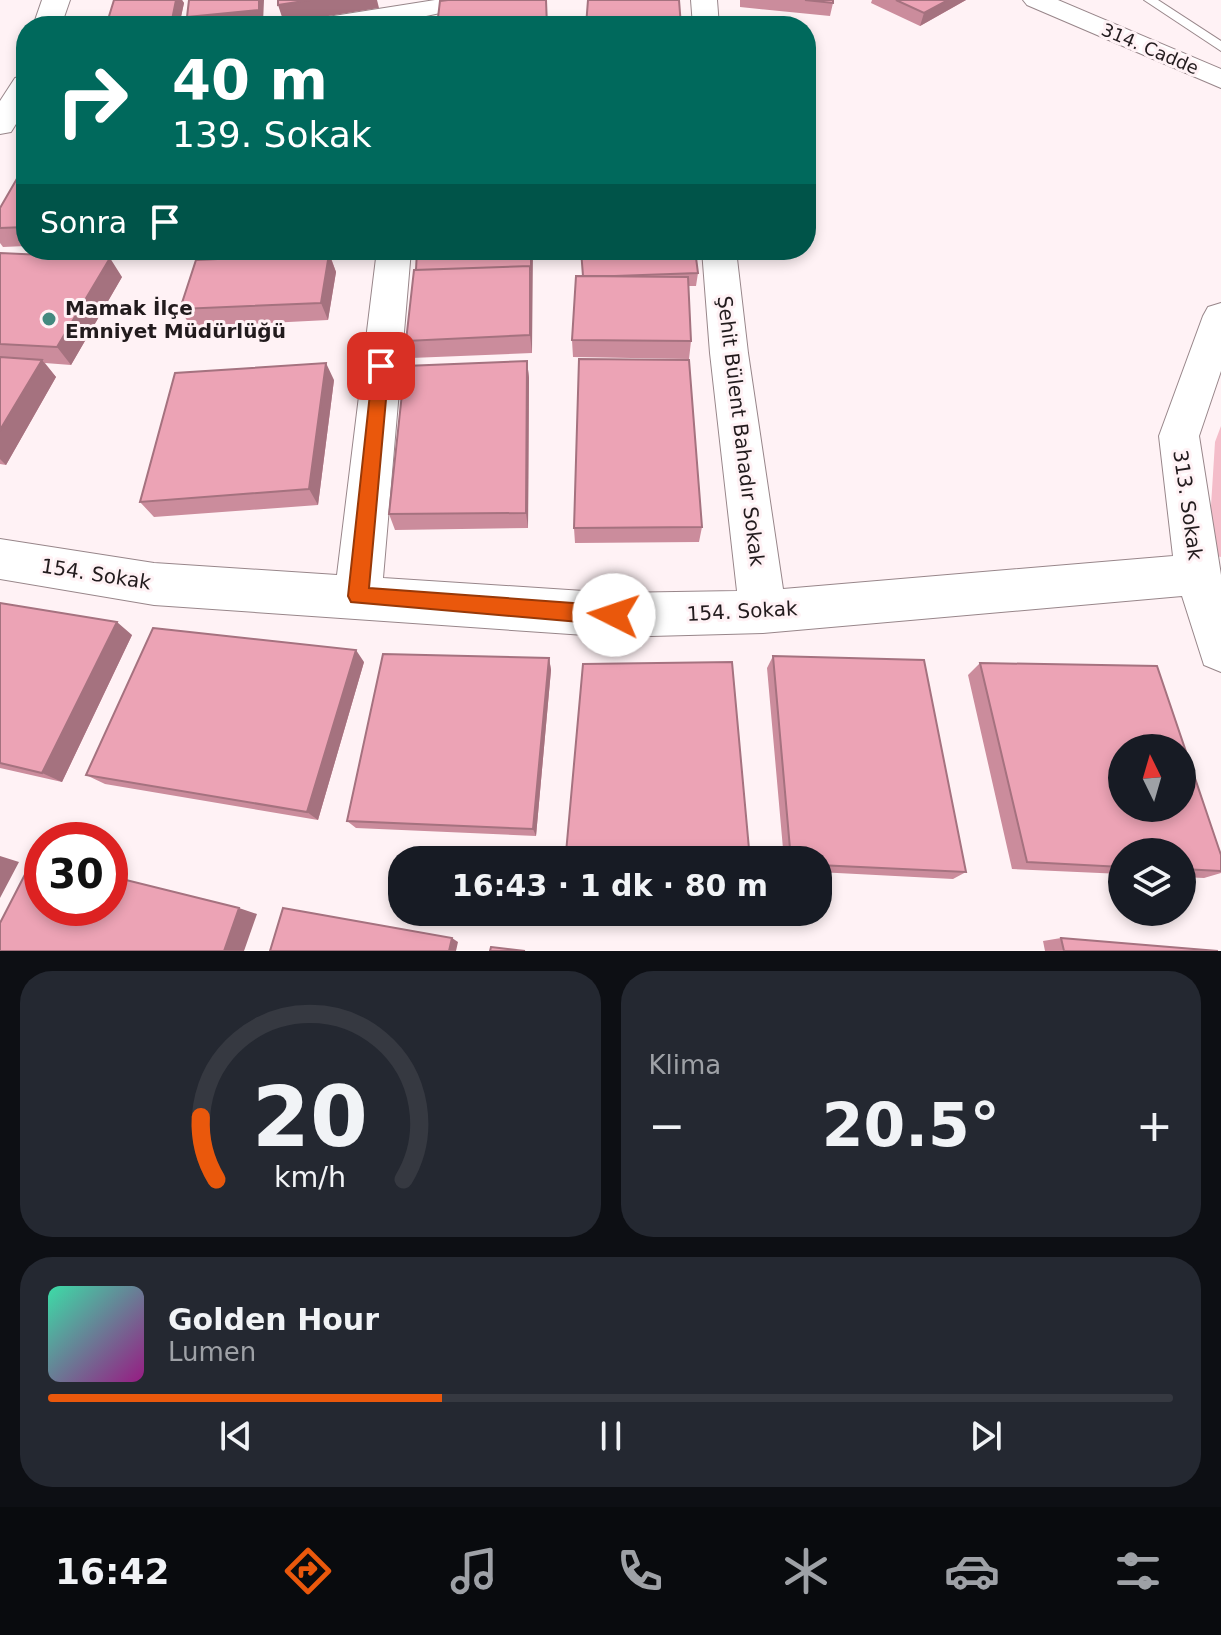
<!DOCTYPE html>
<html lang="tr">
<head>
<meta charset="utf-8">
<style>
  body { margin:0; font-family:"DejaVu Sans",sans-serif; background:#242831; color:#f1f3f6; height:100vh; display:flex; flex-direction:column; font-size:30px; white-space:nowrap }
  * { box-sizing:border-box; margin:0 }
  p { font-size:26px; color:#9ea1a6 }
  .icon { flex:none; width:44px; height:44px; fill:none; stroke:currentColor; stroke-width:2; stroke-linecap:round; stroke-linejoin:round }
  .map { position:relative; height:951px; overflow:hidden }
  .panel { display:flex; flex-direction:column; gap:20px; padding:20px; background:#0d0f14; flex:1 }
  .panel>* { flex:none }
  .hud { position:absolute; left:16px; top:16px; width:800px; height:244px; border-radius:32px; box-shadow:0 4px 12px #0003; background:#00695c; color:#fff; overflow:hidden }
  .needle { width:52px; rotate:355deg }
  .controls { position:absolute; left:1108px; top:734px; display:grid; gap:16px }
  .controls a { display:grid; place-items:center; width:88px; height:88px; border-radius:50%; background:#171b24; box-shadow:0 4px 12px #0003; font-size:40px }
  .speed { position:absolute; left:24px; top:822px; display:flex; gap:16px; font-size:40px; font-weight:700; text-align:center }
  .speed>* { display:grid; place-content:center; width:104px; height:104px; border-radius:50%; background:#171b24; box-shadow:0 4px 12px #0003; line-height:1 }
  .speed .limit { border:12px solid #d22; background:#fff; color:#111 }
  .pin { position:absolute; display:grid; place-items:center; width:68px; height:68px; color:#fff; margin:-34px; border-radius:16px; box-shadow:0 4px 12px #0006 }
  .me { position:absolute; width:88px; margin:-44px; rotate:274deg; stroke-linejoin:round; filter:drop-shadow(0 0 6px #0008) }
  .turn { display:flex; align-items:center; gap:28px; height:168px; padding:0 24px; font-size:36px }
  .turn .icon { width:104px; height:104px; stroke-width:2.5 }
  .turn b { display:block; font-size:56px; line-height:68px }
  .then { display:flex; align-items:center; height:76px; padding:0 24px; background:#0003; gap:16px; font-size:30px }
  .big { font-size:60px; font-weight:600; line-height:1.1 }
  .panel .tile { flex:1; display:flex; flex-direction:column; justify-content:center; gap:12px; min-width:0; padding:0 28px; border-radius:32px; background:#242831 }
  .panel .dial { align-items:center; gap:0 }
  .dial svg { height:208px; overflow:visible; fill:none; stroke:#363941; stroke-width:7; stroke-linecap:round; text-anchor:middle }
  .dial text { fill:#f1f3f6; stroke:none }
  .song { display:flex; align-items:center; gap:24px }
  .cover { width:96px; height:96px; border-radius:12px; background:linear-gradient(135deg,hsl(160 70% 55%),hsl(310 70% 35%)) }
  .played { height:8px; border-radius:4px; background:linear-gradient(90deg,#ea580c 35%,#363941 35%) }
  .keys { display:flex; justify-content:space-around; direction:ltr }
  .heat { display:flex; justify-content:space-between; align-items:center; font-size:44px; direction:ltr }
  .panel .tiles { flex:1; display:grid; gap:20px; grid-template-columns:1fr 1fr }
  .tile:last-child { grid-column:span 2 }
  .trip { position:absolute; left:388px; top:846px; width:444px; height:80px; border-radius:32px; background:#171b24; box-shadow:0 4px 12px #0003; font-weight:600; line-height:80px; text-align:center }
  .dock { display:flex; height:128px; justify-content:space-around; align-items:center; background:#090b0e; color:#9ea1a6 }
  .dock .icon { width:56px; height:56px }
  .dock .on { color:#ea580c }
  .dock b { font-size:36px; color:#f1f3f6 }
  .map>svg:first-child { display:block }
</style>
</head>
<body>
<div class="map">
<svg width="1221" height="951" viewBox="0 0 1221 951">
  <rect width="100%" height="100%" fill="#fff2f5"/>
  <path fill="#f4bcc9" d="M1221,426V557L1208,554L1215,442Z"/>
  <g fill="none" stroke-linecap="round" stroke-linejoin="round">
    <defs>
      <path id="lane" d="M1144,0H1158L1221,41V51Z"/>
      <path id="street" d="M435,0H482L478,5L379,26H308L312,20L321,18Z
        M691,0H717L719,26H693Z
        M1023,0H1058L1221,69V88L1027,5Z
        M377,250H411L383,578L614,593L737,591L710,353L702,250H736L748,353L783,589L1173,556L1159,436L1203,316L1208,307L1221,303V371L1199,436L1221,575V672L1204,665L1182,596L763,633L614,637L154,605L0,579V539L154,563L337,575Z"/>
      <path id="secondary" d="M42,0H70L61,26H33Z
        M26,75V108L11,132L0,134V101L15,78Z"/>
    </defs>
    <use href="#lane" stroke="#98868a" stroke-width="2"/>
    <use href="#street" stroke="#98868a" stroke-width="2"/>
    <use href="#secondary" stroke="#98868a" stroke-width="2"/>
    <use href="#lane" fill="#fff" fill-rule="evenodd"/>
    <use href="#street" fill="#fff" fill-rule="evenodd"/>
    <use href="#secondary" fill="#fff" fill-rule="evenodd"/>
  </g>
  <path fill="#cb8c9c" d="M114,0H182L184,3L179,26H106Z
    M740,0H833V3L830,16L740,7Z
    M872,0H966L920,26L871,3Z
    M26,163V246L3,247L0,243V208Z
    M208,250H341V255H330L336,272L328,320L191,327L180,309L212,259Z
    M0,253L122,277L71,365L45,363L56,377L6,465L0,464Z
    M416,270L532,284V353L411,358L406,341Z
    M698,273L696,286H688L691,341L689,359L573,357L572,340L576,276Z
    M527,361L529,378L528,528L395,530L389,514Z
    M334,380L318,505L154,517L140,502Z
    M702,527L699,542L575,543L574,528Z
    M0,603L132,635L62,782L0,768Z
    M773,656L966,872L953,879L818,872V860H784L767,668Z
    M549,658L551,670L536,836L356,828L347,821Z
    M364,662L318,820L105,784L86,775Z
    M980,663L1221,855V873L1204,878L1182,877V852H1122V874L1012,869L968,675Z
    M566,853L750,860H579L568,859Z
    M1061,938L1218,951H1045L1043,941Z"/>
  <path fill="#a5727f" d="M176,0H182L184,3L179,26H174L172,20Z
    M259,0H264L263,23L231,26H191L187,17Z
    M310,0H377L379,8L284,23L278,5Z
    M948,0H966L920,26L924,13Z
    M531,250H533L532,353L530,335Z
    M329,254L336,272L328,320L321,303Z
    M110,258L122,277L71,365L57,347Z
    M42,360L56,377L6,465L0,459V430Z
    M527,361L529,378L528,528L526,513Z
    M326,363L334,380L318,505L309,489Z
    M117,622L132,635L62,782L42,773Z
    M356,650L364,662L318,820L307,812Z
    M549,658L551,670L536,836L533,829Z
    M0,856L19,862L0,898Z
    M239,908L257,914L244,951H224Z
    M452,938L458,942L456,951H449Z"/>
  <path fill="#eca3b5" stroke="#a5727f" stroke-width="2" fill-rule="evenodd" d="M114,0H176L172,20L106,26Z
    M189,0H259V10L187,17Z
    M278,0H310L278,5Z
    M448,0H546L547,26H437L440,1Z
    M588,0H679L681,26H586Z
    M805,0H833V3Z
    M896,0H948L924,13Z
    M373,19L371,26H332Z
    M26,163V227L0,228V208Z
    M417,250H531V271L530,266L416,270Z
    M581,250H695L698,273L615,276H583Z
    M0,253L110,258L57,347L0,344Z
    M329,254L321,303L180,309L196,260Z
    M530,266V335L406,341L414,270Z
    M576,276L688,277L691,341L572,340Z
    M0,357L42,360L0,430Z
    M579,359L689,360L702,527L574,528Z
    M527,361L526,513L389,514L405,366Z
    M326,363L309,489L140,502L175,373Z
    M0,603L117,622L42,773L0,763Z
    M153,628L356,650L307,812L86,775Z
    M383,654L549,658L533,829L347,821Z
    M773,656L924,660L966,872L818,865V860H791Z
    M732,662L750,860H700L566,853L583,664Z
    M980,663L1157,666L1221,855V871L1182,869V852H1122V867L1027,862ZM1122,748H1182V808H1122Z
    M34,857L42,859V908H110V876L239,908L224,951H0V923Z
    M283,908L452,938L449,951H270Z
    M1061,938L1218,951H1064Z
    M491,947L525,951H490Z"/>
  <path fill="#ea580c" stroke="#983908" stroke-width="2" d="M381,360L389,366L369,588L614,606L622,609L625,615L622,622L614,625L351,602L348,596L373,366Z"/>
  <circle fill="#44897f" stroke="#fff2f5" stroke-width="3" cx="49" cy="319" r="8"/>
  <g text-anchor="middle" stroke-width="6" stroke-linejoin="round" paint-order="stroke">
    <g font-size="18" fill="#221b1d" stroke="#fff2f5">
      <text transform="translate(1150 49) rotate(23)" y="6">314. Cadde</text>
    </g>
    <g font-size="20" font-weight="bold" fill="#221b1d" stroke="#fff2f5" text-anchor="start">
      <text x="65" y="315">Mamak İlçe<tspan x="65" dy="23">Emniyet Müdürlüğü</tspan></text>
    </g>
    <g font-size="20" fill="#221b1d" stroke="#fff2f5">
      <text transform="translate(741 431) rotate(83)" y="7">Şehit Bülent Bahadır Sokak</text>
      <text transform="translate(1188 505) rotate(82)" y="7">313. Sokak</text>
      <text transform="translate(96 574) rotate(9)" y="7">154. Sokak</text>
      <text transform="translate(742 611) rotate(-3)" y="7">154. Sokak</text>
    </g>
  </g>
</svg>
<div class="controls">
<a><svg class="needle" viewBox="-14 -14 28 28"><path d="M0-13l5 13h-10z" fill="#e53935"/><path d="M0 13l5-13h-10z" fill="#9ea1a6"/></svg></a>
<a><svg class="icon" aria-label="layers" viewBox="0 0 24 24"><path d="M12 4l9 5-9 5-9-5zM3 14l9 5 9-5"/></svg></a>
</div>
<div class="speed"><div class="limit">30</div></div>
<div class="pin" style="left:381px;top:366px;background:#d93025"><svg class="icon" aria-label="arrive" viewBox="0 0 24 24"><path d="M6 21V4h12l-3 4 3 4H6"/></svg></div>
<svg class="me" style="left:614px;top:615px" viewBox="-20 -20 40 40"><circle r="19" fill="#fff"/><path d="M0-13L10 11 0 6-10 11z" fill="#ea580c"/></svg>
<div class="trip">16:43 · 1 dk · 80 m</div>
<div class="hud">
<div class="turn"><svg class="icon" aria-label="right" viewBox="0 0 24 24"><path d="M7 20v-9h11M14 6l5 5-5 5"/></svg><div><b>40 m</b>139. Sokak</div></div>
<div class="then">Sonra<svg class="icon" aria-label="arrive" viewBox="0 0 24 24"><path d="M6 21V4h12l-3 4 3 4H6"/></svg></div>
</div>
</div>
<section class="panel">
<div class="tiles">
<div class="tile dial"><svg viewBox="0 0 100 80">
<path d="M14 69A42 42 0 1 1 86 69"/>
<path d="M14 69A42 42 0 0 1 8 45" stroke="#ea580c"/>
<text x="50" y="56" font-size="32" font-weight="700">20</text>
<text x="50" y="72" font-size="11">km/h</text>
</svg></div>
<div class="tile"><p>Klima</p>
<div class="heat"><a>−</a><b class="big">20.5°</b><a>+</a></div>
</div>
<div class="tile">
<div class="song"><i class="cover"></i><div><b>Golden Hour</b><p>Lumen</p></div></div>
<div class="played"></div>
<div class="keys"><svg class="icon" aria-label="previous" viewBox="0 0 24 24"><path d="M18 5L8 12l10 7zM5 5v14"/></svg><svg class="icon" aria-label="pause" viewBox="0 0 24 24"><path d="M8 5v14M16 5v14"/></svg><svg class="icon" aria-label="next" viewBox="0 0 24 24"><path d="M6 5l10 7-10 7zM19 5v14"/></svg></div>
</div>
</div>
</section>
<nav class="dock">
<b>16:42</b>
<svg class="icon on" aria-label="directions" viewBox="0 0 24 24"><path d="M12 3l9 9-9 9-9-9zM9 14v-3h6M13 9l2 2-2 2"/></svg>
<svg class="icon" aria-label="music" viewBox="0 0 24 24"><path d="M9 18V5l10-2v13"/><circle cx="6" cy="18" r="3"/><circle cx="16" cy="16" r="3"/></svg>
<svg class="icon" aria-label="phone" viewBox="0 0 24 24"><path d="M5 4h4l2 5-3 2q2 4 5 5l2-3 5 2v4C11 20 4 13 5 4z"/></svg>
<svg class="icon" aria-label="climate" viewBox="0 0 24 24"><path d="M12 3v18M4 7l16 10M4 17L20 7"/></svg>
<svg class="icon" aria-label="car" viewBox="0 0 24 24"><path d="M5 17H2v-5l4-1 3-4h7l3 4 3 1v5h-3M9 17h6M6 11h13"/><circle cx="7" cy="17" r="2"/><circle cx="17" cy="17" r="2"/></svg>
<svg class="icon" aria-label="filters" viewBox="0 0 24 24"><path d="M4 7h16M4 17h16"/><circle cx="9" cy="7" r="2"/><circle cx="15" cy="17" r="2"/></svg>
</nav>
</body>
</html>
